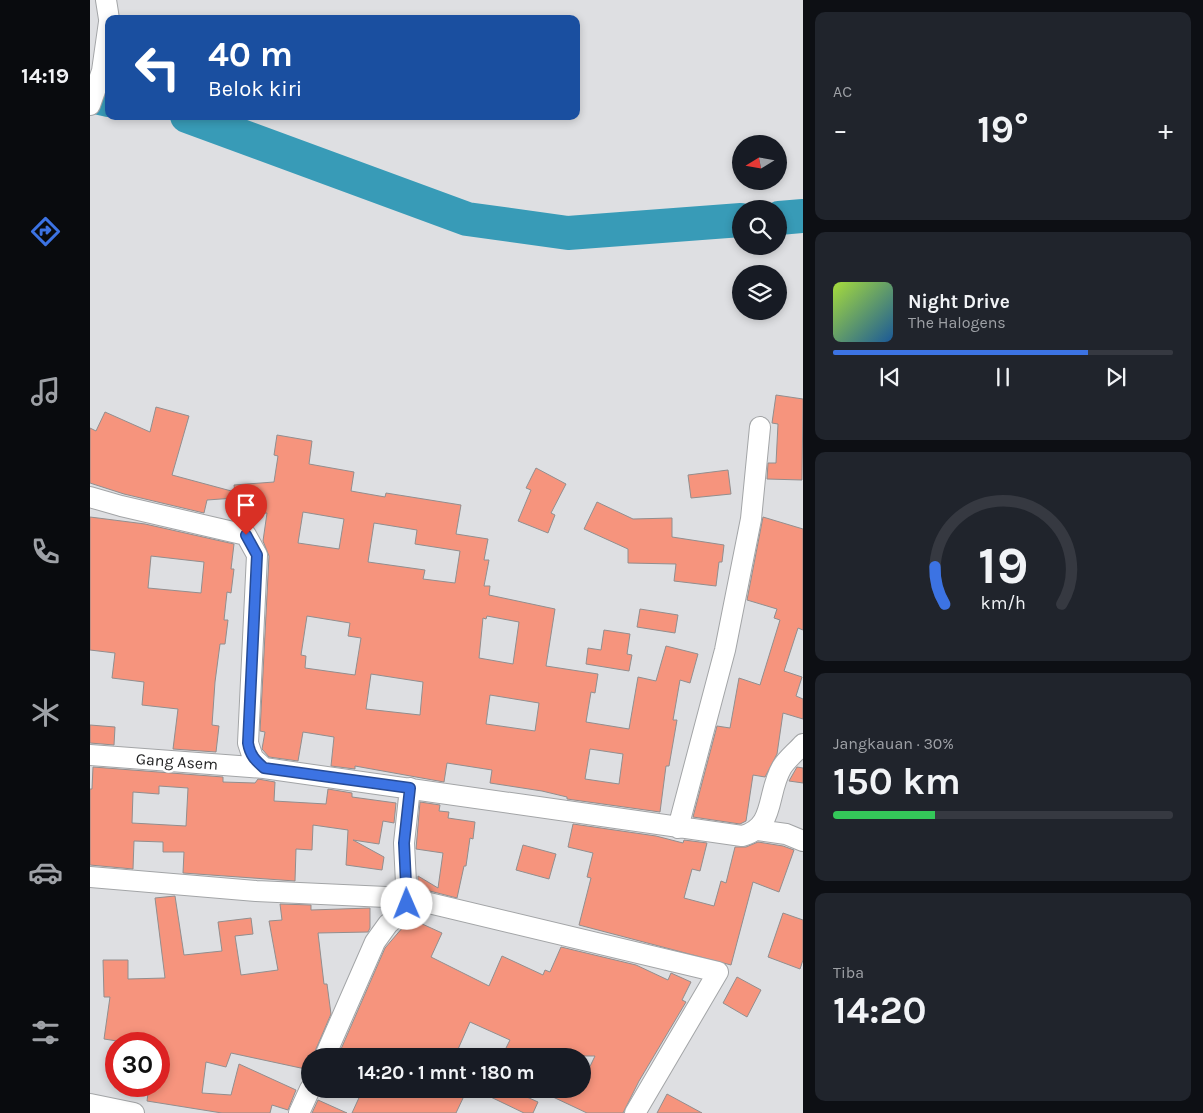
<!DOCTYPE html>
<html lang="id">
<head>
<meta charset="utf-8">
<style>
  body { margin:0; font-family:Karla,sans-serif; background:#20242c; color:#f1f3f6; height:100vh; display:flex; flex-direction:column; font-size:19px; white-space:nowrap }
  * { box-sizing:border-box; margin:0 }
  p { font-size:16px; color:#9ea1a6 }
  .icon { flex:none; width:28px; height:28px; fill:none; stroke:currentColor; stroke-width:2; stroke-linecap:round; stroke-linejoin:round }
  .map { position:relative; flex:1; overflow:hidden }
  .panel { display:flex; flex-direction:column; gap:12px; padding:12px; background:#0d0f14; width:400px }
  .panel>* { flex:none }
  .guide { position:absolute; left:15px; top:15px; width:475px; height:105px; border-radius:10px; box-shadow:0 2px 8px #0003; background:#1a4fa0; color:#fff; overflow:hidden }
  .needle { width:32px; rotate:259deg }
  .buttons { position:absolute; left:642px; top:135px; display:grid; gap:10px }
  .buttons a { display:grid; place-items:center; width:55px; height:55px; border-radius:50%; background:#171b24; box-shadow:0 2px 8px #0003; font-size:25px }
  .speed { position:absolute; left:15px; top:1032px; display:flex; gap:10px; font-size:25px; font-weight:700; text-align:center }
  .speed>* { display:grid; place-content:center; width:65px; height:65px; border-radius:50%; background:#171b24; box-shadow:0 2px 8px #0003; line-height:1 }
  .speed .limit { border:8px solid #d22; background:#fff; color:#111 }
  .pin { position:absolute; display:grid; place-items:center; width:42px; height:42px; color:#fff; margin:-51px -21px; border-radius:50% 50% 50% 0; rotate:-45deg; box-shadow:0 0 5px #0007 }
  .pin .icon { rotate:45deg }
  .me { position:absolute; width:55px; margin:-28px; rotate:359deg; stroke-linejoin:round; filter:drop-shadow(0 0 4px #0008) }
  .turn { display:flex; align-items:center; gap:18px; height:105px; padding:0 20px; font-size:22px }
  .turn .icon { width:65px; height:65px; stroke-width:2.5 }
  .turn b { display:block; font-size:35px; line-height:42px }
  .big { font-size:38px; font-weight:700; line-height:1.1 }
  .panel .widget { flex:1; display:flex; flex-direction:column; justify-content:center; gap:8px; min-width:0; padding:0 18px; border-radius:10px; background:#20242c }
  .panel .dial { align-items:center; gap:0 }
  .dial svg { height:130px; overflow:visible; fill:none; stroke:#363941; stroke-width:7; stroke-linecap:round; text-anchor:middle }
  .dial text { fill:#f1f3f6; stroke:none }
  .song { display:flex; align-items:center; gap:15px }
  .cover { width:60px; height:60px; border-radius:8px; background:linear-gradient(135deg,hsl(80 70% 55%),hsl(210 70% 35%)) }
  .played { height:5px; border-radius:2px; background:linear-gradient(90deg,#3c73e3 75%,#363941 75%) }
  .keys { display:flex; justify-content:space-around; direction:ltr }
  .heat { display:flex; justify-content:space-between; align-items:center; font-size:28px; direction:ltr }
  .charge { height:8px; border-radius:4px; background:linear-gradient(90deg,#34c759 30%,#363941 0) }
  .trip { position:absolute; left:211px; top:1048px; width:290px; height:50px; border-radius:25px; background:#171b24; box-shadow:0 2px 8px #0003; font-weight:700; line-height:50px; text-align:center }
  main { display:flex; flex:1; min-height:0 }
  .tab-bar { display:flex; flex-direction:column; width:90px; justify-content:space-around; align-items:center; background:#090b0e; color:#9ea1a6 }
  .tab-bar .icon { width:35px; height:35px }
  .tab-bar .current { color:#3c73e3 }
  .tab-bar b { font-size:22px; color:#f1f3f6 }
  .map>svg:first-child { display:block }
</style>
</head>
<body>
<main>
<nav class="tab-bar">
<b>14:19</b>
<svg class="icon current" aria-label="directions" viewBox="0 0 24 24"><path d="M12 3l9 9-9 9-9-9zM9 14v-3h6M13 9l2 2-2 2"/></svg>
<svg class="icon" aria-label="music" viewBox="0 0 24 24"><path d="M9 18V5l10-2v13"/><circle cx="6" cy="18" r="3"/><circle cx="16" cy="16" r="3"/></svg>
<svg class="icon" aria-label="phone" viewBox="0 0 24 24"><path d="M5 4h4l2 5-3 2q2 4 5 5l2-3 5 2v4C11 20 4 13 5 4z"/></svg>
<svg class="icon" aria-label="climate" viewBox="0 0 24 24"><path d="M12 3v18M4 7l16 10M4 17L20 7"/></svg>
<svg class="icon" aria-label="car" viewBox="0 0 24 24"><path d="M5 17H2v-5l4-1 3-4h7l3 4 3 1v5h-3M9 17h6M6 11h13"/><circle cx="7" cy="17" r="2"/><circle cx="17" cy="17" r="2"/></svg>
<svg class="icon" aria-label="filters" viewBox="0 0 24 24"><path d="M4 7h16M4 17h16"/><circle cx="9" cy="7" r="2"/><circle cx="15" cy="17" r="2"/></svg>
</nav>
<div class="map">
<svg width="713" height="1113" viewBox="0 0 713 1113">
  <rect width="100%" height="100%" fill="#dedfe2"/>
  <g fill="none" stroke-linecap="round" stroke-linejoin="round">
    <path stroke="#389bb7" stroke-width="34" d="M0,96L19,100
      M97,116L377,219L478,233L651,220
      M689,218L713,216"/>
  </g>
  <path fill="#f6947d" stroke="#928e8e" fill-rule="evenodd" d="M686,395L713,399L712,480L677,479L678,463H686L688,424L682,423Z
    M66,407L99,416L82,475L145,492L144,485L184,482L188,456L184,455L187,435L222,441L219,464L264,472L261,491L295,497L296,493L371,505L366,534L398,539L394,560H399L394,586H400L399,595L465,609L456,666L508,674L505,693L501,692L496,722L539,729L548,677L566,681L576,646L608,654L600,683L590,680L583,720H587L579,766H576L570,812L477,799V797L452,791L400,783L402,770L357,763L354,782L265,766V769L241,766L244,737L213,732L208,761L179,757L172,749L175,732L170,731L179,556L173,541L177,513L147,515L145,498L117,500L114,513L34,494L0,483V428L6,431L15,412L60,432ZM213,512L254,519L249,549L208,543ZM284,523L327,530L325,544L370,551L365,583L333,579L335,570L278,562ZM217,616L260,623L258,636L271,638L265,675L215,668L216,656L211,655ZM397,616L429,622L423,664L389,658L393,618L396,619ZM281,674L333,682L330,715L276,709ZM400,695L449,703L445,731L396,724ZM500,749L533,754L529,784L495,779Z
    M446,468L476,484L461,513L465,515L458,533L428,521L441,490L436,488Z
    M638,470L641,494L601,498L598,475Z
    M507,502L543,519L582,518V537L634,545L632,562H629L626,586L584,581L586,564L538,563V549L494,529Z
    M0,517L55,524L144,544L141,569H144L141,593L137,592L134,620H138L135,644H130L125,682L122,725L129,726L126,752L83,749L88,709L52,705L54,682L22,678L25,653L0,650ZM61,556L114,562L111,593L58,588Z
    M673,517L713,529V630L708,628L694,671L712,677L706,696L713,699V719L693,713L687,754L675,777L663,775L656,821L650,824L603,817L627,726L640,728L649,678L670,685L690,620L684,618L687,609L657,600Z
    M550,609L588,615L585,633L547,627Z
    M514,630L540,634L537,654L542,655L539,671L496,664L498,648L511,650Z
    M0,725L25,727L24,745L0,743Z
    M3,767L133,777V782L165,783L168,779L185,782L184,801L236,804L238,789L262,793V797L306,803L304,823L293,821L289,844L263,840L294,857L292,870L256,865L258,830L223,825L222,850L206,849L205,881L93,873L94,852H73V842L44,841L43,869L0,865V789H2ZM69,786L98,788L96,826L42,823L43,792L69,794Z
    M707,767L713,768V783L699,781Z
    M330,802L350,805L349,811L359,812L358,818L385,822L383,839L380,838L376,866H374L367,898L328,888V876L348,888L353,853L326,849Z
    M483,824L566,836L593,843L594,840L617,843L610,871L602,869L594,898L624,906L631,881L636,883L645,847H656L668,842L693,846L704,850L689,892L663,882L641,965L489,925L501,878L497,877L503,853L478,847Z
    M433,845L466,854L459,879L426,870Z
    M85,896L94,955L132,951L128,922L161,918L163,934L145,936L151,975L188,970L179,921L192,920L190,904L221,905V910L280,908V928L278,932L228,933L234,984H237L241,1014L223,1056H220V1070L141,1053L136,1067L116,1062L112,1093L141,1095L149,1064L206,1090L198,1110L182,1105L180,1113H132L57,1101L59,1086H69V1044H47L14,1039L20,997H14L13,960H38V979L75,978L65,898Z
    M326,912L335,914L330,923L352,933L341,957L399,986L412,956L453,975L455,970L460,972L471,947L546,965L578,980L581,973L601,982L592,1000L596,1002L549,1081L533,1113H497L446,1089H492V1083L505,1056H412L420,1040L380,1022L365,1056H248L295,948Z
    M693,913L713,920V960L710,969L678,957Z
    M647,977L671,990L657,1017L633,1003Z
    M273,1089H337L352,1095L355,1089H359L374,1096L366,1113H262Z
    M384,1089H419L448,1102L443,1113H434Z
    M577,1094L612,1113H567Z
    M228,1100L257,1113H222Z"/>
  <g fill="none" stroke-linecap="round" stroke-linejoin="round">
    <defs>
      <path id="street" d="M16,0L19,19
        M0,105L12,71L19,22
        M0,497L31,506L156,535L167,555L158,743L163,758L174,768L652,836C686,827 676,794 692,767C697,759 706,752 713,744
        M0,755L174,768
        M588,828L635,650L661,519L670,427
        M668,830L696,834L713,841
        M0,877L166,891L318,898L628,972L545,1113
        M235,1056L285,942L298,924L312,912L317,903L314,843L320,788
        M0,1104L44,1113
        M209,1113L220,1089"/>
    </defs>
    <use href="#street" stroke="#a3a5a7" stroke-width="22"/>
    <use href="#street" stroke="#fff" stroke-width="20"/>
  </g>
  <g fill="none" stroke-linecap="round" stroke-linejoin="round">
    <defs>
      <path id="route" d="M156,535L167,555L158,743C160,755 165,760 174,768L320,788L314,843L317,904"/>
    </defs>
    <use href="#route" stroke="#274b94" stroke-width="12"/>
    <use href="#route" stroke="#3c73e3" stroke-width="9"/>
  </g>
  <g text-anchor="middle" stroke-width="5" stroke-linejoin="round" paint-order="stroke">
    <g font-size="16" fill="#222324" stroke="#fff">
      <text transform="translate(87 761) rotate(4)" y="6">Gang Asem</text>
    </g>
  </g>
</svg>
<div class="buttons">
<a><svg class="needle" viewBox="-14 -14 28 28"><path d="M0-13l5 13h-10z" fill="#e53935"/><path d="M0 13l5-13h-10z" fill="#9ea1a6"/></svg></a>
<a><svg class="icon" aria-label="search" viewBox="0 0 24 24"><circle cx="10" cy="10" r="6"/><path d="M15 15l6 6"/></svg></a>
<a><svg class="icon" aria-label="layers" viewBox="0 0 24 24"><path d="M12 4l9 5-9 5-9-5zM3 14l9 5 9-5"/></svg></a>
</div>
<div class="speed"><div class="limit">30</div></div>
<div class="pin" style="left:156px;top:535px;background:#d93025"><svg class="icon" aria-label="arrive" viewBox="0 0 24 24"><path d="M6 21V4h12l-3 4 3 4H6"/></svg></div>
<svg class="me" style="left:317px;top:904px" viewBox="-20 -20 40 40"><circle r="19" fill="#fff"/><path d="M0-13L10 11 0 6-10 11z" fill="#3c73e3"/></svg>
<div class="trip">14:20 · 1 mnt · 180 m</div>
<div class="guide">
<div class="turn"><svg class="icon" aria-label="left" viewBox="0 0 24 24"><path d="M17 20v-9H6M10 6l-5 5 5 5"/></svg><div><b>40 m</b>Belok kiri</div></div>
</div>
</div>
<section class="panel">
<div class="widget"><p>AC</p>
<div class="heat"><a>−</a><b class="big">19°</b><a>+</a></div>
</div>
<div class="widget">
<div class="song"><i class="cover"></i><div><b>Night Drive</b><p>The Halogens</p></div></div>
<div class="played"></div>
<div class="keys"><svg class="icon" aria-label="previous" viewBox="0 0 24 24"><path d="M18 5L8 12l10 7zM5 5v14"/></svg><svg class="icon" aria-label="pause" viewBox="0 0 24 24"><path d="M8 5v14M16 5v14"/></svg><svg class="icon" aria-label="next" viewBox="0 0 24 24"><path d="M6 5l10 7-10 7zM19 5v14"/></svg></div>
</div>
<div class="widget dial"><svg viewBox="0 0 100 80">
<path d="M14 69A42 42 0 1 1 86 69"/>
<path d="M14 69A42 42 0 0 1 8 46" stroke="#3c73e3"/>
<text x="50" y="56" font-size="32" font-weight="700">19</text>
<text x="50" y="72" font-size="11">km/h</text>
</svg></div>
<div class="widget"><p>Jangkauan · 30%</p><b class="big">150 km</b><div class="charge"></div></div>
<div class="widget"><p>Tiba</p><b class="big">14:20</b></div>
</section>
</main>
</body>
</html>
